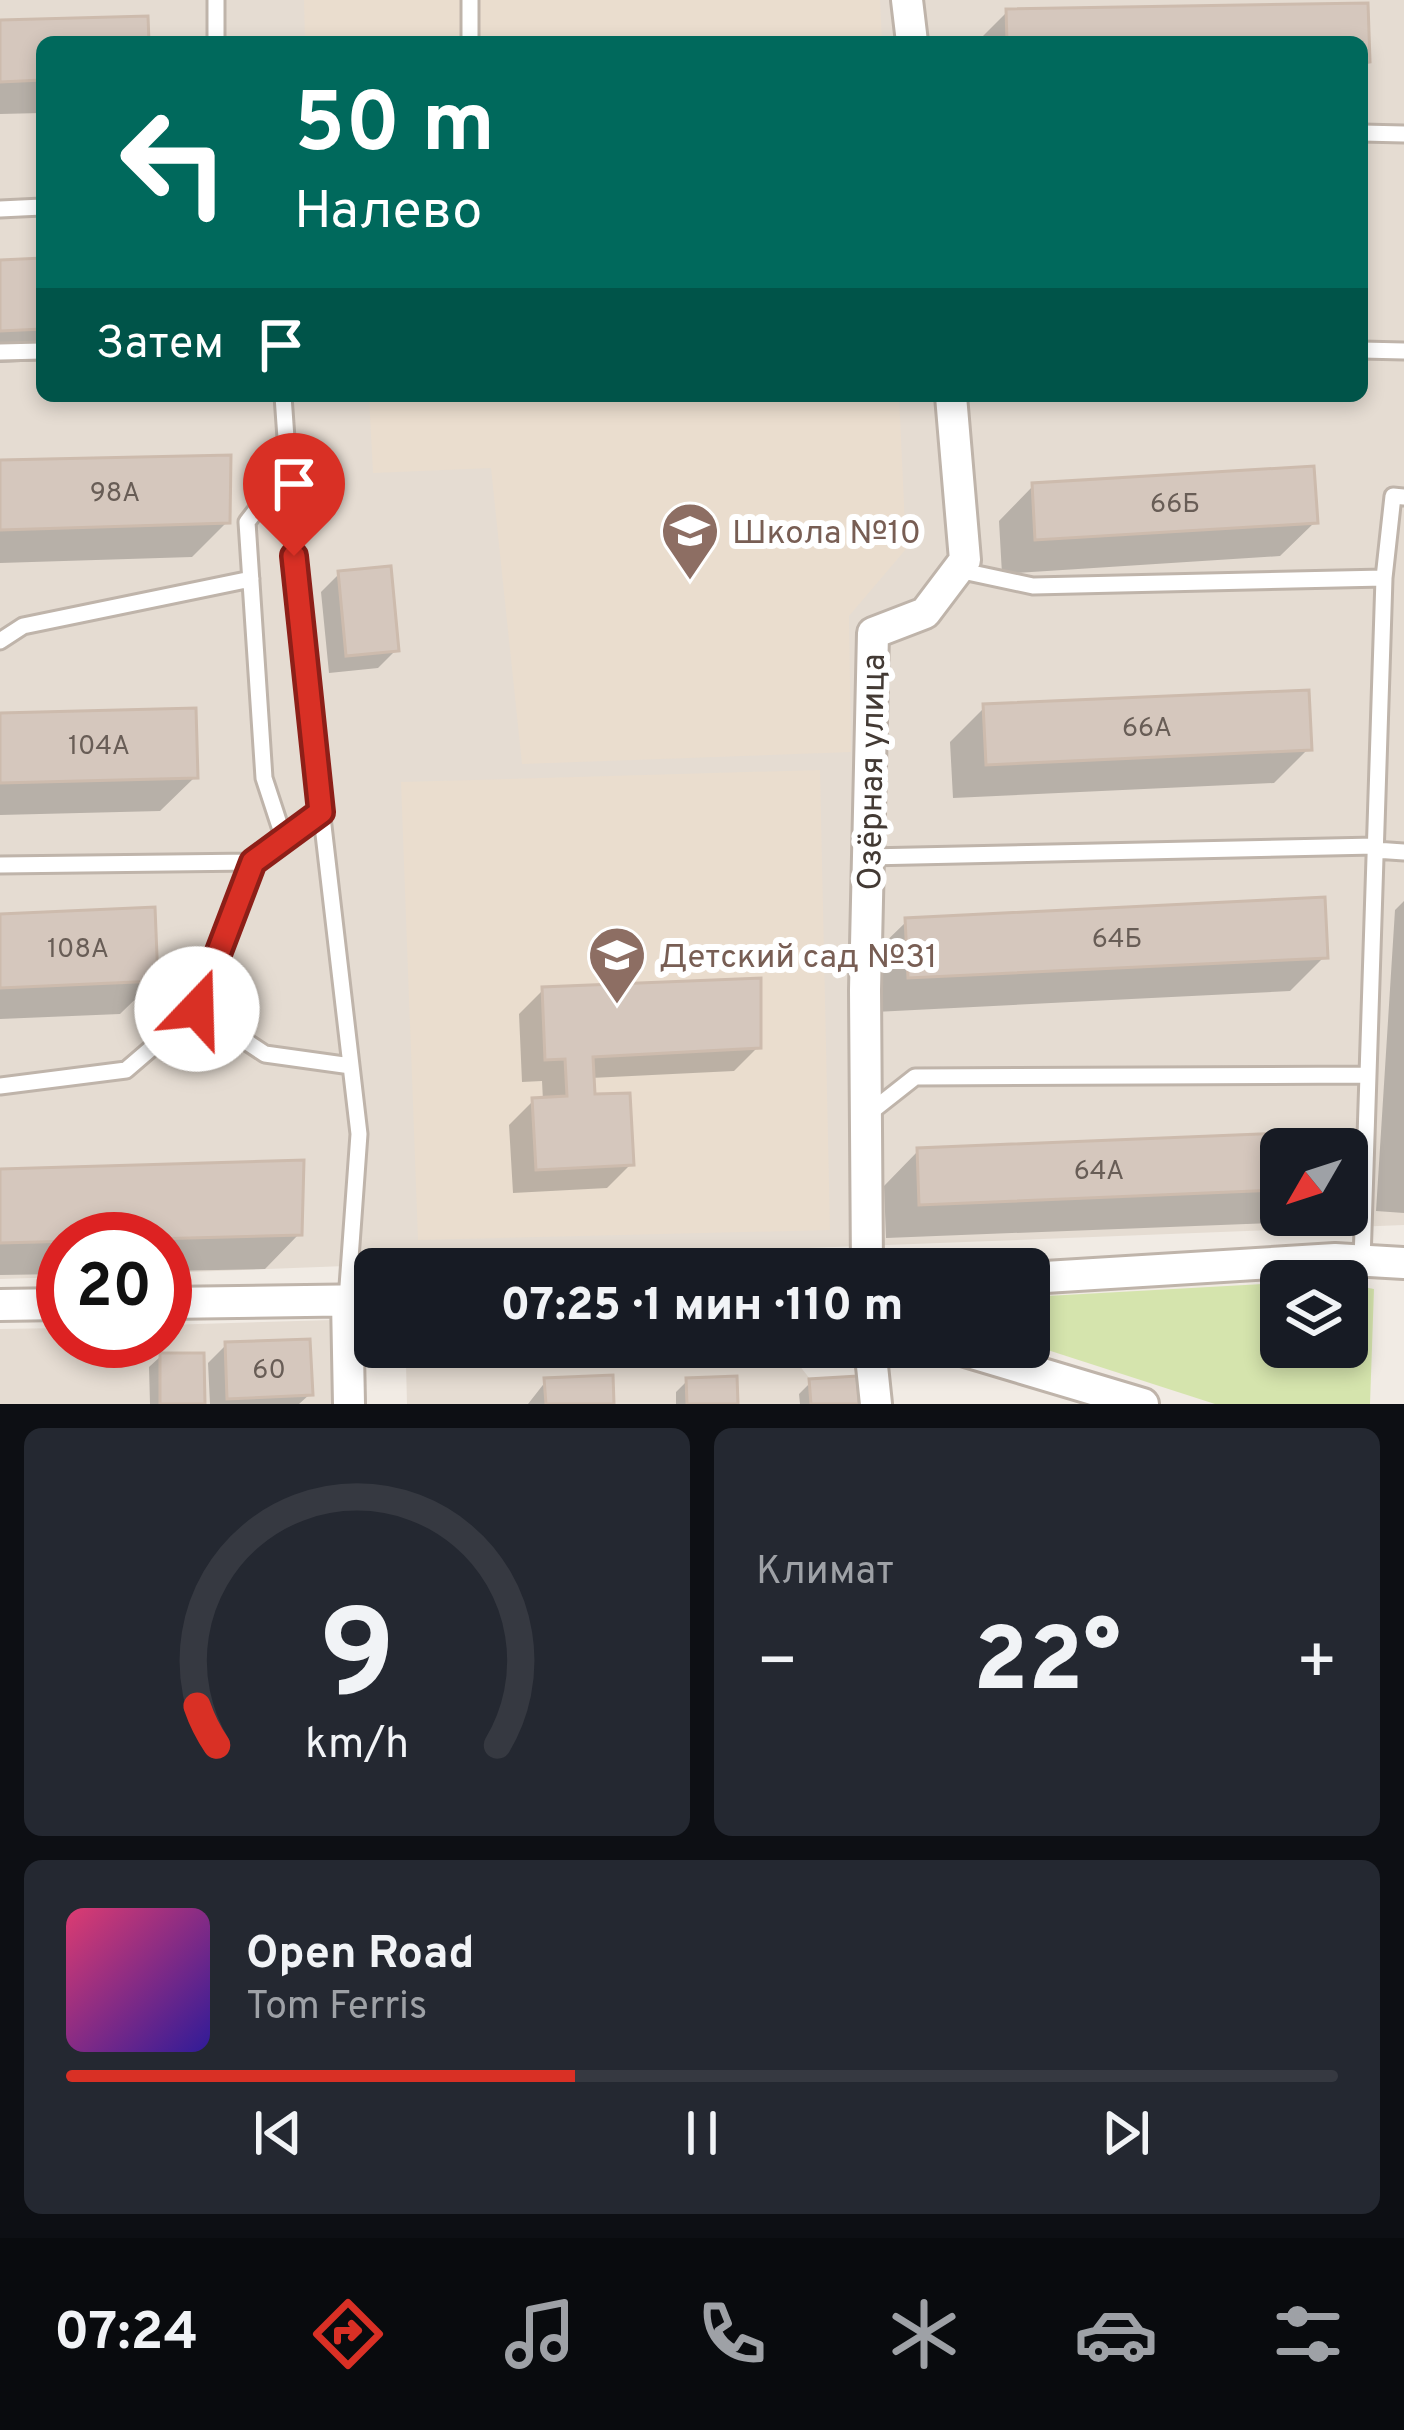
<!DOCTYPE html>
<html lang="ru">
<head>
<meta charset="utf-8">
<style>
  body { margin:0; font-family:Overpass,sans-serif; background:#242831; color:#f1f3f6; height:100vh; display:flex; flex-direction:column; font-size:45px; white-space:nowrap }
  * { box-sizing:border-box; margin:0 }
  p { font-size:39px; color:#9ea1a6 }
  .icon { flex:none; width:66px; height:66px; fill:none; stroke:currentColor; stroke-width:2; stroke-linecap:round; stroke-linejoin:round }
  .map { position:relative; height:1404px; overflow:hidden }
  .side { display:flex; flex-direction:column; gap:24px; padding:24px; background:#0d0f14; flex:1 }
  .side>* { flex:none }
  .hud { position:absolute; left:36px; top:36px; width:1332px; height:366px; border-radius:18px; box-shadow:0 6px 18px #0003; background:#00695c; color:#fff; overflow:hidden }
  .needle { width:78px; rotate:231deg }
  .controls { position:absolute; left:1260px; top:1128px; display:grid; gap:24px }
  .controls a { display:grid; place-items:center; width:108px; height:108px; border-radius:18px; background:#171b24; box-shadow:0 6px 18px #0003; font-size:60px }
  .speed { position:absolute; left:36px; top:1212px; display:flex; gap:24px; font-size:60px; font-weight:700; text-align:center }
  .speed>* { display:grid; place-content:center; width:156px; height:156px; border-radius:50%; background:#171b24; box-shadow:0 6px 18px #0003; line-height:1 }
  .speed .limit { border:18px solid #d22; background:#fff; color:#111 }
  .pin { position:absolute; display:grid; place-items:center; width:102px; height:102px; color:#fff; margin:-123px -51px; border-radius:50% 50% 50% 0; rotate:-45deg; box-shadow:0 0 12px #0007 }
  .pin .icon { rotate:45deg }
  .me { position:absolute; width:132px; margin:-66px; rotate:21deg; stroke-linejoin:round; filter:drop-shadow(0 0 9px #0008) }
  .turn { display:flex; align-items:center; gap:42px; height:252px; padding:0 60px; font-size:54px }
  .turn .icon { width:156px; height:156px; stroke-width:2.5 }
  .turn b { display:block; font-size:84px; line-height:102px }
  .then { display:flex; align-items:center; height:114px; padding:0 60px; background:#0003; gap:24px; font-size:45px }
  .big { font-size:90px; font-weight:800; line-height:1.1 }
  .side .card { flex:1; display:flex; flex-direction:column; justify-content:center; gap:18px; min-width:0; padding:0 42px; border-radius:18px; background:#242831 }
  .side .dial { align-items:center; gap:0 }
  .dial svg { height:312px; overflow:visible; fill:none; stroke:#363941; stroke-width:7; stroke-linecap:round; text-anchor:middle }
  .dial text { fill:#f1f3f6; stroke:none }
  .song { display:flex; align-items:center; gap:36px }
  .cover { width:144px; height:144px; border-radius:18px; background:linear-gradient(135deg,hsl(340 70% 55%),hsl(250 70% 35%)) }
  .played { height:12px; border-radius:6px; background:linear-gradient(90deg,#d93025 40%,#363941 40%) }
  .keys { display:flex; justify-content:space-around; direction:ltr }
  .heat { display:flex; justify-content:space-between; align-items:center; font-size:66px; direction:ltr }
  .side .tiles { flex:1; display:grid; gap:24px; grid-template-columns:1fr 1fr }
  .card:last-child { grid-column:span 2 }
  .trip { position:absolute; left:354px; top:1248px; width:696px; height:120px; border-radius:18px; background:#171b24; box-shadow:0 6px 18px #0003; font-weight:800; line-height:120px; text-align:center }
  .dock { display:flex; height:192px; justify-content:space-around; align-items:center; background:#090b0e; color:#9ea1a6 }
  .dock .icon { width:84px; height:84px }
  .dock .current { color:#d93025 }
  .dock b { font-size:54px; color:#f1f3f6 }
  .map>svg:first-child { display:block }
</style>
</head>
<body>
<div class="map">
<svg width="1404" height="1404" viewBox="0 0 1404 1404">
  <rect width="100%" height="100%" fill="#f1ebe4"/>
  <path fill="#e5dcd2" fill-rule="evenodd" d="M0,0H1404V1225L165,1273V1239H63V1277L0,1279ZM42,42H1362V396H42ZM1281,1149H1347V1215H1281Z
    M332,1320V1404H0V1329L63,1328V1341H165V1325Z
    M649,1358L799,1365L810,1379L857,1376L859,1404H407L406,1364Z"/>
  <path fill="#eaddce" d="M304,0H880L882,42H305Z
    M369,396H899L906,549L849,616L851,752L522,764L491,468L373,473Z
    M820,770L830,1230L418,1240L401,782Z"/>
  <path fill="#d5e4ad" d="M1281,1283V1347H1347V1284L1374,1289L1370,1404H1215L1029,1344V1297Z"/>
  <path fill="#0003" d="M1366,6L1367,61L1362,66V42H977L1007,12Z
    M0,23L146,42H42V113L0,114Z
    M42,261V361L0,363V263Z
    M0,463L227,522L192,557L0,563Z
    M1033,486L1315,522L1280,556L1002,574L999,521Z
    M339,574L396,650L378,668L329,673L321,592Z
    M985,707L1308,749L1274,783L953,798L950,742Z
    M0,716L195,777L160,811L0,815Z
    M1404,901V1213L1376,1211L1395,910Z
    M0,917L155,980L120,1014L0,1019Z
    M907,921L1325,956L1290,991L875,1012L872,955Z
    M543,990L758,1047L734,1071L591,1078L592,1098L631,1164L607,1188L513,1193L509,1125L533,1101H543L542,1081L522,1082L519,1014Z
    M1327,1135L1328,1149H1281V1215H1301L1295,1222L886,1238L884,1186L918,1151Z
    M0,1172L299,1234L265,1269L165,1271V1239H63V1274L0,1275Z
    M226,1345L310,1394L299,1404H210L208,1363Z
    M161,1356L202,1404H150L149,1367Z
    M546,1381L611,1404H528Z
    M687,1381L735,1404H676V1392Z
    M811,1382L856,1404H800L799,1394Z"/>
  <path fill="#d5c7bd" stroke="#cdbbad" stroke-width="3" d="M1368,3L1370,62L1362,63V42H1007L1006,9Z
    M148,16L149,42H42V80L0,82V20Z
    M42,258V329L0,331V260Z
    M231,455L230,523L0,530V460Z
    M1314,466L1318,523L1035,540L1032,483Z
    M391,566L399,651L346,656L338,571Z
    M1309,690L1312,750L986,765L983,704Z
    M196,708L198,778L0,783V713Z
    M1325,897L1328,958L908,978L905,918Z
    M155,907L158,981L0,988V914Z
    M761,978V1048L593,1057L595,1094L630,1093L634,1165L536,1170L532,1098L567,1096L565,1059L545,1060L542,987Z
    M1330,1131L1331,1149H1281V1190L919,1205L917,1148Z
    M304,1160L302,1235L0,1243V1169Z
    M310,1339L313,1395L227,1399L225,1342Z
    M160,1353H204L205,1404H160Z
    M613,1375L614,1404H546L544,1378Z
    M737,1376L738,1404H687L686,1378Z
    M857,1376L859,1404H811L809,1379Z"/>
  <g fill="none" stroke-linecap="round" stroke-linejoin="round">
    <defs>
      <path id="lane" d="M216,0V42
        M470,0V42
        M1362,133L1404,134
        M0,209L42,207
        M1362,350L1404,351
        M0,352L42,351
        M283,396L299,620L359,1134L347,1300
        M958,570L1033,586L1384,578
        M0,641L23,626L251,579
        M284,839L264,778L247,522L288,469
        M1375,850L1404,852
        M868,857L1375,846
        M0,865L253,862
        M197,1009L265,1054L351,1066
        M0,1086L126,1070L197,1009L253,862L321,812
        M868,1114L915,1077L1368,1075
        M1362,1261L1384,578L1393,496L1404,497"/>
      <path id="street" d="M907,0L912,42
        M867,1269L865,990L873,633L925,613L965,560L951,396
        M1029,1278L1335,1259L1404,1263
        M347,1300L349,1404
        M165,1303L375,1300
        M0,1305L63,1304
        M870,1347L876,1404
        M952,1347L1143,1404"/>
    </defs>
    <use href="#lane" stroke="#bfb4aa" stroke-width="21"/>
    <use href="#street" stroke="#bfb4aa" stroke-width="36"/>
    <use href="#lane" stroke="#fff" stroke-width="15"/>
    <use href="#street" stroke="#fff" stroke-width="30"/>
  </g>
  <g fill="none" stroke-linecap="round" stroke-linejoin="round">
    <defs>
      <path id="route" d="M197,1009L253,862L321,812L294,556"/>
    </defs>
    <use href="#route" stroke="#8d1f18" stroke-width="30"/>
    <use href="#route" stroke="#d93025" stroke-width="21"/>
  </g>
  <defs>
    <symbol id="school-pin" viewBox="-11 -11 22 30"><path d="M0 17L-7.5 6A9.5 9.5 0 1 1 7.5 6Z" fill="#8d6e63" stroke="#fff"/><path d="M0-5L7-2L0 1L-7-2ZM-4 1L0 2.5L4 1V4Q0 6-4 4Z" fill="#fff"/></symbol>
  </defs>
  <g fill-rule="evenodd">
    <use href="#school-pin" x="657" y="498" width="66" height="90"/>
    <use href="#school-pin" x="584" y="922" width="66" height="90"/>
  </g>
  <g text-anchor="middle" stroke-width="12" stroke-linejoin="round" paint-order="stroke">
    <g font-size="27" fill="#685d56">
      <text x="115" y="501">98А</text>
      <text x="1175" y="512">66Б</text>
      <text x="1147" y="736">66А</text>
      <text x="99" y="754">104А</text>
      <text x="1117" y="947">64Б</text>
      <text x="78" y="957">108А</text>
      <text x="1099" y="1179">64А</text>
      <text x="269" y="1378">60</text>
    </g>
    <g font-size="33" fill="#785e54" stroke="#fff" text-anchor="start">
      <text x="732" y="543">Школа №10</text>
      <text x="659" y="967">Детский сад №31</text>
    </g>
    <g font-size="33" fill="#433a34" stroke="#fff">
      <text transform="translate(870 772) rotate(-89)" y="12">Озёрная улица</text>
    </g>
  </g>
</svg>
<div class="controls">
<a><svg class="needle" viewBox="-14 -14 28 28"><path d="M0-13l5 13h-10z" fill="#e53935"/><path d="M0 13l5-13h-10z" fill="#9ea1a6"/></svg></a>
<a><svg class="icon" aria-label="layers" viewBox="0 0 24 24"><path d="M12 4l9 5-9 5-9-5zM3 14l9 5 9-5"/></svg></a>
</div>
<div class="speed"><div class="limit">20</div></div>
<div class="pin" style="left:294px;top:556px;background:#d93025"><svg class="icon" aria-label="arrive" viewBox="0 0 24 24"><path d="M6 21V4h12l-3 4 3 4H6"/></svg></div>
<svg class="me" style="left:197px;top:1009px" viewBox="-20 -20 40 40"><circle r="19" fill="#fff"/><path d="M0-13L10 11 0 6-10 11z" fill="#d93025"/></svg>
<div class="trip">07:25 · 1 мин · 110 m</div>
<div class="hud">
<div class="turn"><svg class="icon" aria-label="left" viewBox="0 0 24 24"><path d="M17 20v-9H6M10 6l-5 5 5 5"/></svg><div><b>50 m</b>Налево</div></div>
<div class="then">Затем<svg class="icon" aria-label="arrive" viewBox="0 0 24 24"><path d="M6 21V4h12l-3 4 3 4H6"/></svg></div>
</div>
</div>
<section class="side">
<div class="tiles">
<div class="card dial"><svg viewBox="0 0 100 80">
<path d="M14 69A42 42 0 1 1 86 69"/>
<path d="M14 69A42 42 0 0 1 9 59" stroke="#d93025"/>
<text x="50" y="56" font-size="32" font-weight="700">9</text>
<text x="50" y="72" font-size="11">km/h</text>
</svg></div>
<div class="card"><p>Климат</p>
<div class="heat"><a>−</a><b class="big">22°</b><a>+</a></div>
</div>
<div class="card">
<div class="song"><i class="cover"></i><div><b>Open Road</b><p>Tom Ferris</p></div></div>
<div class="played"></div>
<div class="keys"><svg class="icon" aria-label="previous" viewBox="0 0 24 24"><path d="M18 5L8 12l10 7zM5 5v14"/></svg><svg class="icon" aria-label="pause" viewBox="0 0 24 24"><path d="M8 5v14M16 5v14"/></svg><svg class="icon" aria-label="next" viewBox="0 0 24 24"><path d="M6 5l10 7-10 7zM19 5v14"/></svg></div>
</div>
</div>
</section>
<nav class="dock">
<b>07:24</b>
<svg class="icon current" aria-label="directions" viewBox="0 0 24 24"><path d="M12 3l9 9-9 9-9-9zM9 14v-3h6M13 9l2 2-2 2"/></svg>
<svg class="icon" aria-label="music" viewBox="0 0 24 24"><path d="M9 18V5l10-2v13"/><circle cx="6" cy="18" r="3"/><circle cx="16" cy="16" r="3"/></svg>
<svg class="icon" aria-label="phone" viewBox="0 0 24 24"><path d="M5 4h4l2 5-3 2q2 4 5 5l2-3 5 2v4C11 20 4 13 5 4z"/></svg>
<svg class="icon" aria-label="climate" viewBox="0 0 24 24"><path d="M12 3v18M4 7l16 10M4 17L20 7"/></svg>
<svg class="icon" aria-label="car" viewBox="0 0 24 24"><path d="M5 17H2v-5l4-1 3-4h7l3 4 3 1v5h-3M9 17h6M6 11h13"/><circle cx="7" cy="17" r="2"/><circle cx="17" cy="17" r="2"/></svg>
<svg class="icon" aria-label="filters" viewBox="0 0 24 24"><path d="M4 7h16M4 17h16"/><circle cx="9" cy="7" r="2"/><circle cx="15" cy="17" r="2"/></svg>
</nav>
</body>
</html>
